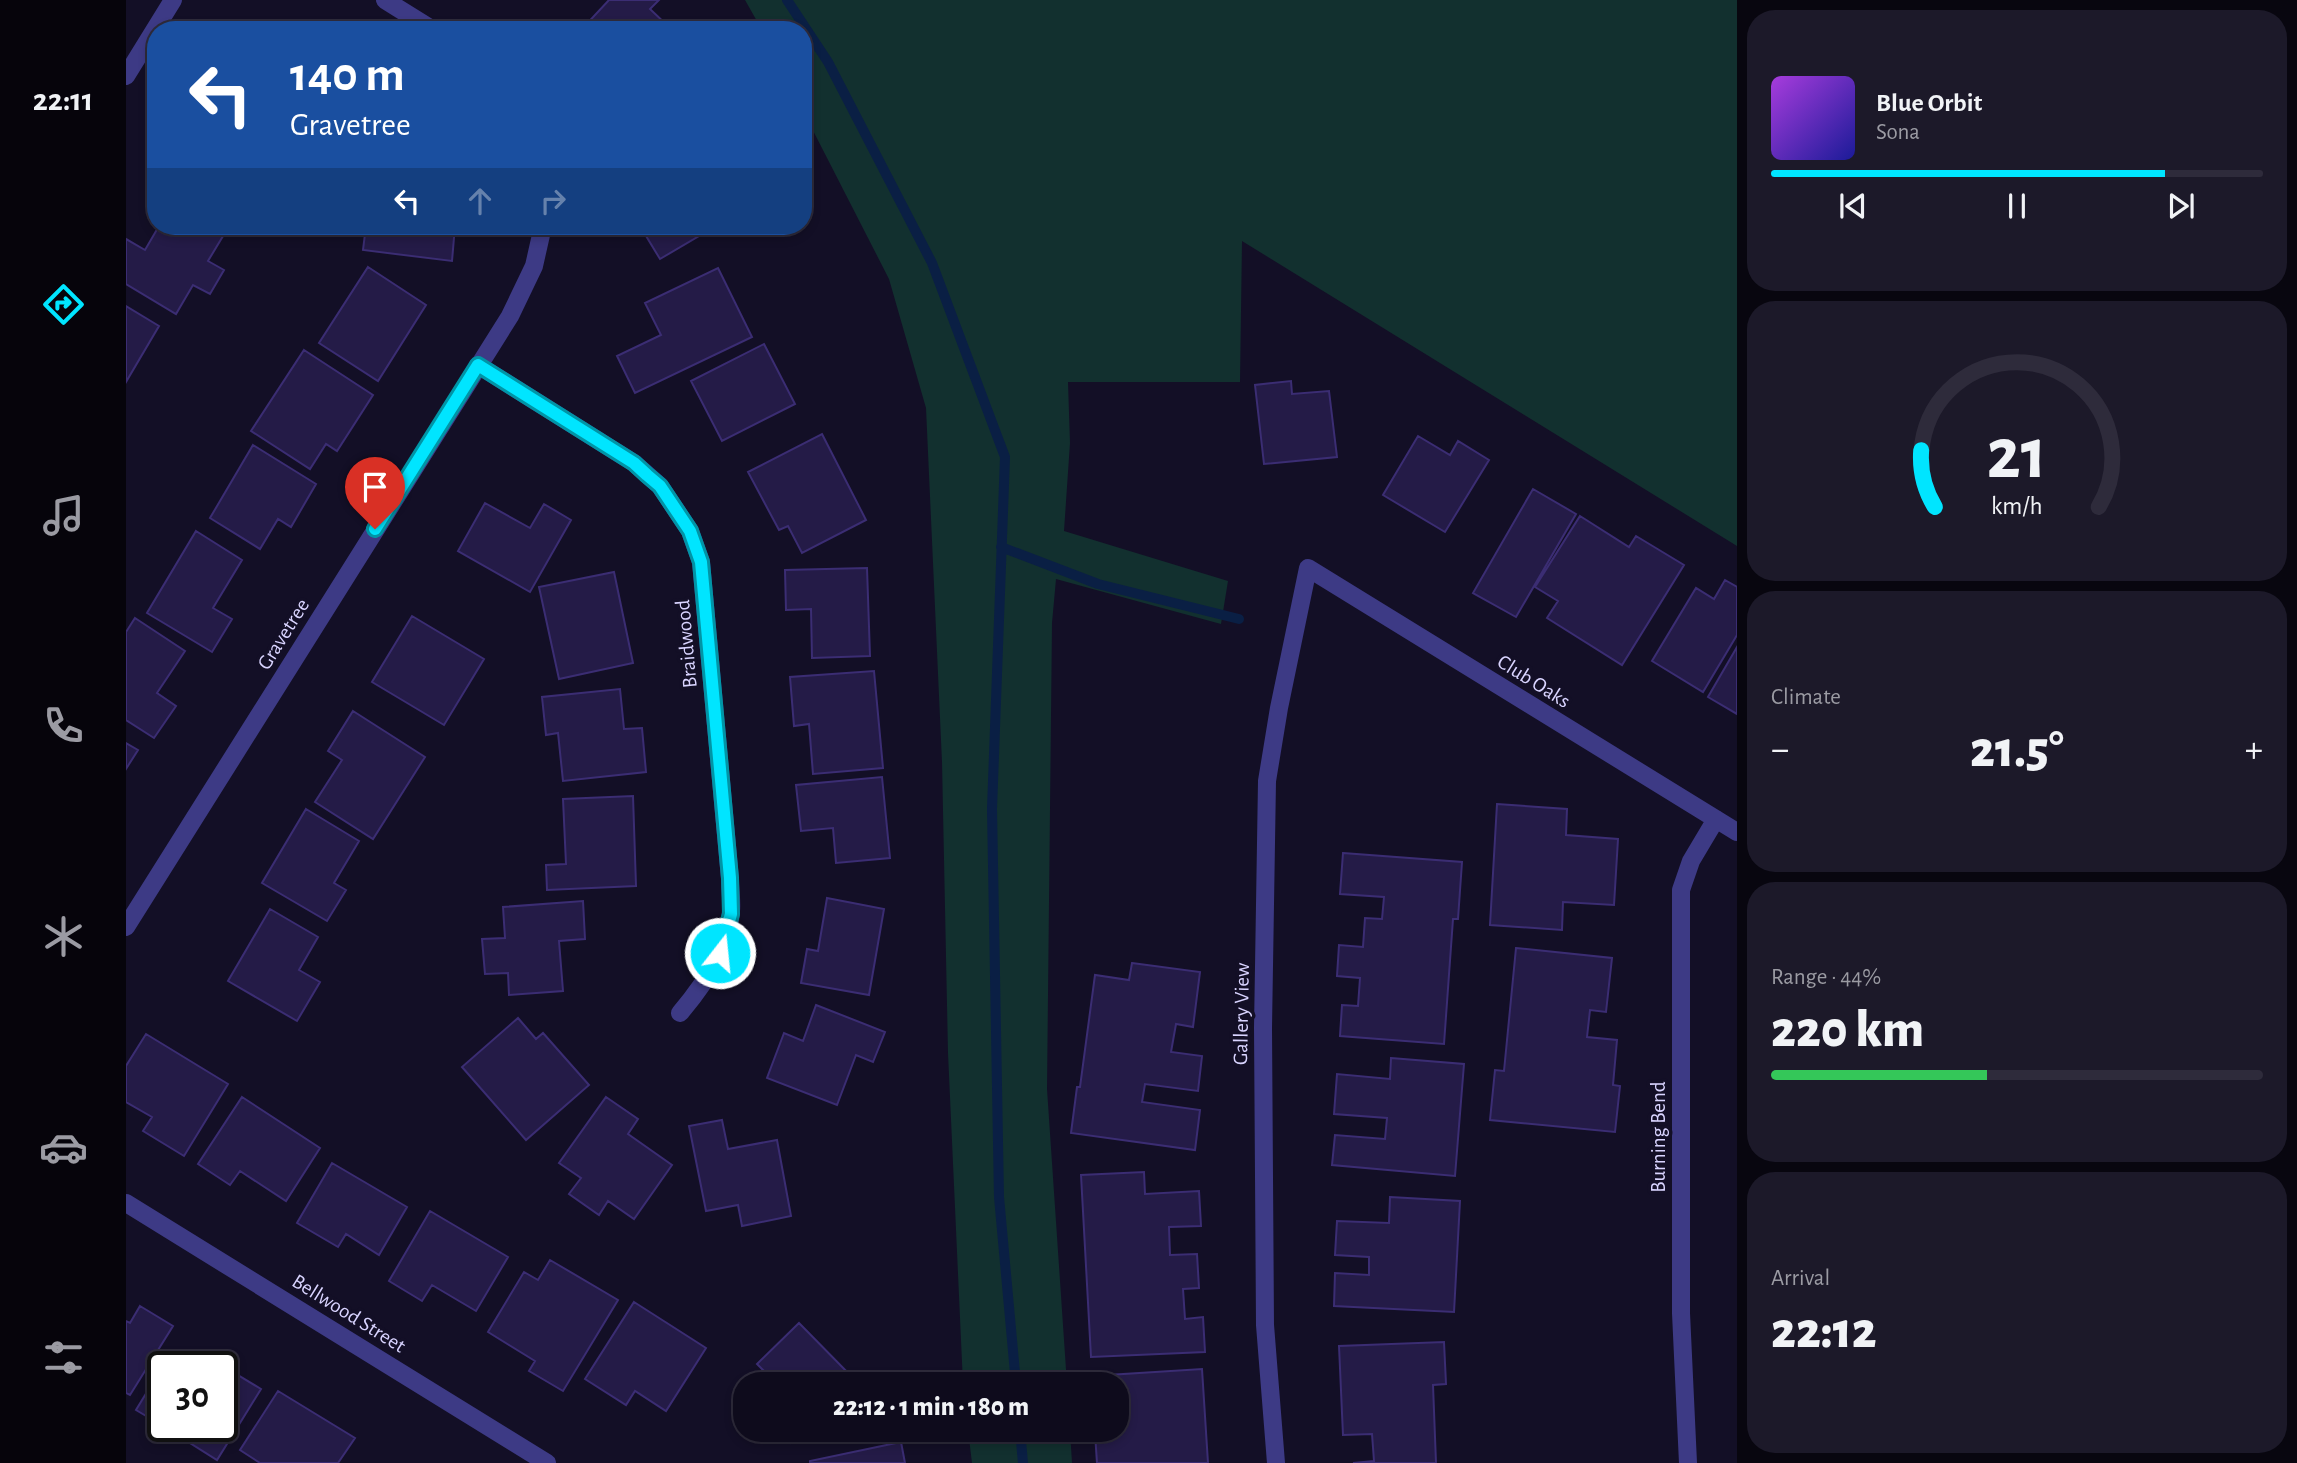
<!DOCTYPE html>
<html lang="en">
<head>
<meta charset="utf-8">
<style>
  body { margin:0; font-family:"Alegreya Sans",sans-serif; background:#1c1929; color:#f1f3f6; height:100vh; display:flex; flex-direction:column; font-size:26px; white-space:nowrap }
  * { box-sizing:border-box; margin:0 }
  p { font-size:23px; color:#9b9ba3 }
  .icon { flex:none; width:38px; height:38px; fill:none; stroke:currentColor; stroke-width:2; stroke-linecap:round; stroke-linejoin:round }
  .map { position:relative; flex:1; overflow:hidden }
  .details { display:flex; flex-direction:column; gap:10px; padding:10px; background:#08060f; width:560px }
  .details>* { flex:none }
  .top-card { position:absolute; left:21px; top:21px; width:665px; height:214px; border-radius:28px; box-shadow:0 4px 10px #0003,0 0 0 2px #2e2b3b; background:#1a4fa0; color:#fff; overflow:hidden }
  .speed { position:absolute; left:21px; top:1351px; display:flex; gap:14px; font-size:35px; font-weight:700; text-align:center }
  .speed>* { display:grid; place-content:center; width:91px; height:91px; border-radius:50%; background:#0e0b1c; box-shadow:0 4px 10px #0003,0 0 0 2px #2e2b3b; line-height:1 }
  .speed .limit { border:4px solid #111; border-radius:10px; background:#fff; color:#111 }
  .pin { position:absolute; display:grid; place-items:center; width:60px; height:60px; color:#fff; margin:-72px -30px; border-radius:50% 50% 50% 0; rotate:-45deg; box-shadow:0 0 7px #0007 }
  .pin .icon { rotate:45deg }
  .me { position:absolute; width:77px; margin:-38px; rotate:16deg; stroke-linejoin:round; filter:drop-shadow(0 0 5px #0008) }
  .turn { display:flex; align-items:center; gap:24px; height:147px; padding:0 28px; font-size:32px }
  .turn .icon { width:91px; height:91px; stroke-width:2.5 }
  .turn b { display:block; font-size:49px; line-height:60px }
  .lanes { display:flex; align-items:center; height:66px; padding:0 28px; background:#0003; justify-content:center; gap:35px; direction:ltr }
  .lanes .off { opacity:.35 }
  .big { font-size:52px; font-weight:800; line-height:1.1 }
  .details .widget { flex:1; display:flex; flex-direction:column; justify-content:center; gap:10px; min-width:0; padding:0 24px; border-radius:28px; background:#1c1929 }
  .details .dial { align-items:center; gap:0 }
  .dial svg { height:182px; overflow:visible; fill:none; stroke:#2e2b3b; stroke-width:7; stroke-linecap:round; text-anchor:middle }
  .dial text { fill:#f1f3f6; stroke:none }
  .song { display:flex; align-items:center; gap:21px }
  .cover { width:84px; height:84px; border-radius:10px; background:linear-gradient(135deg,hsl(280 70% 55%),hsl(240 70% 35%)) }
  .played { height:7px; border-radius:4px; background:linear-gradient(90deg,#00e5ff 80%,#2e2b3b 80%) }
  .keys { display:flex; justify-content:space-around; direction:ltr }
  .heat { display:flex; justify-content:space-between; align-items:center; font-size:38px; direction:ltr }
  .charge { height:10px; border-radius:5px; background:linear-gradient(90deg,#34c759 44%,#2e2b3b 0) }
  .trip { position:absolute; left:607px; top:1372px; width:396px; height:70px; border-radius:28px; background:#0e0b1c; box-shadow:0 4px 10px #0003,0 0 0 2px #2e2b3b; font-weight:800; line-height:70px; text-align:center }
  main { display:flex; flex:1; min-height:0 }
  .tab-bar { display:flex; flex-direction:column; width:126px; justify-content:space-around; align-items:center; background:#06040b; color:#9b9ba3 }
  .tab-bar .icon { width:49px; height:49px }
  .tab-bar .selected { color:#00e5ff }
  .tab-bar b { font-size:32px; color:#f1f3f6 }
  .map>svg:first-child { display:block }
</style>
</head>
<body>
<main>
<nav class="tab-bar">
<b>22:11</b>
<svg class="icon selected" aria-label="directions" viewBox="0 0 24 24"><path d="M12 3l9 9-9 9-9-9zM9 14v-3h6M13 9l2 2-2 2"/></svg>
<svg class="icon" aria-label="music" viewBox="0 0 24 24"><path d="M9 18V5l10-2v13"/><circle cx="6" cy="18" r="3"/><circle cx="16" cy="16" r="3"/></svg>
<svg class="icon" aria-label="phone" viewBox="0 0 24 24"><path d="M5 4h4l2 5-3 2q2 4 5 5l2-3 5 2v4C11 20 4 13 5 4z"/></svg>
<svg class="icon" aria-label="climate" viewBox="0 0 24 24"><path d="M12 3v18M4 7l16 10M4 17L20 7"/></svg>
<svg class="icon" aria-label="car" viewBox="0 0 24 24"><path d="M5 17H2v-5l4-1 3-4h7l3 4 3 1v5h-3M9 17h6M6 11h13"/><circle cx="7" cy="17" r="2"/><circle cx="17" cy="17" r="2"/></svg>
<svg class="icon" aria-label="filters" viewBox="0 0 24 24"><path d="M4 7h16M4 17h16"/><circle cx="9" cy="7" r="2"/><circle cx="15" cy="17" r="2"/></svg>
</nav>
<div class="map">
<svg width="1611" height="1463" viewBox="0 0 1611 1463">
  <rect width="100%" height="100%" fill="#130f26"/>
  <path fill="#12302f" d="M619,0H1611V546L1116,241L1114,382H942L944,443L938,531L1102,581L1095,624L930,579L926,623L921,1089L941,1384H837L822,1053L816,762L800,408L763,279L677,111V30H636Z
    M842,1430H944L946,1463H846Z"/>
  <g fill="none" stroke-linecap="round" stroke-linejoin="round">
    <path stroke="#0a1f44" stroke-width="10" d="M661,0L702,62L806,263L879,457L866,809L873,1197L890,1384
      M875,547L972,584L1113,619
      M894,1430L897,1463"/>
  </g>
  <path fill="#241b47" stroke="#3b2d73" stroke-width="2" d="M483,0H533L524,9L544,28L542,30H455Z
    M33,226H79L97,236L82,261L98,270L84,294L67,285L50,314L0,284V239L19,250Z
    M240,226H329L326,261L237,250Z
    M514,226H590L534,259Z
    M242,267L300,305L252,381L193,343Z
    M592,268L626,337L509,393L491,356L535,335L519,303Z
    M0,306L33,326L0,382Z
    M638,344L669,404L596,441L565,381Z
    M178,350L247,395L211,451L200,444L184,469L125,431Z
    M1165,381L1166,394L1203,391L1211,457L1138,464L1129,385Z
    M696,434L740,520L676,553L662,526L653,530L622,472Z
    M1292,436L1324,455L1332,441L1363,460L1319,532L1257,495Z
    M127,445L190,484L165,527L152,519L134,549L84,518Z
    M1407,489L1450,514L1390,617L1347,593Z
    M359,503L404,528L418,504L445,520L404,592L332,551Z
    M1454,516L1503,547L1510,536L1558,565L1496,665L1421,618L1432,601L1409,587Z
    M70,531L116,560L87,608L106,619L86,652L21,613Z
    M741,568L744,656L686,658L685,609L660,610L659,570Z
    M488,572L507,663L433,679L413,587Z
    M1599,580L1611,587V635L1577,692L1526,661L1570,588L1588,599Z
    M286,616L358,659L318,725L246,682Z
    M9,618L59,651L31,693L50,706L28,738L0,720V632Z
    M1611,647V714L1582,697Z
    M748,671L757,768L687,774L683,724L668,726L664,677Z
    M494,689L498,729L516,728L520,772L437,781L432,733L420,735L416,697Z
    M227,711L299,757L247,839L189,802L216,760L202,751Z
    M0,743L12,750L0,769Z
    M756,777L764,858L710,863L707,828L675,831L670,785Z
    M507,796L510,886L421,890L420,865L440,864L437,799Z
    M1371,804L1441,809L1440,835L1492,839L1488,905L1437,902L1436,930L1364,925Z
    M180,809L233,841L208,883L220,890L201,921L136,883Z
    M1217,853L1336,862L1332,919H1327L1318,1044L1214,1036L1216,1005L1232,1006L1234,978L1211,976L1213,945L1237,947L1239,918L1256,919L1258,897L1214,894Z
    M701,898L758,909L743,995L675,983L681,949L692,951Z
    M457,901L459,939L433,941L437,991L383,995L382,973L359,974L356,939L379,938L377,907Z
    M144,909L192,937L173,970L194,982L171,1021L102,981Z
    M1390,948L1486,958L1480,1012L1464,1010L1461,1037L1491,1040L1487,1085L1494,1086L1489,1132L1364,1120L1369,1070L1378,1071Z
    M1006,963L1074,972L1067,1027L1050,1024L1045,1052L1076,1056L1072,1091L1019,1084L1016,1102L1074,1110L1069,1150L945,1133L951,1087H954L969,975L1003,980Z
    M690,1005L759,1032L747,1062L730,1055L711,1105L641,1078L658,1033L677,1041Z
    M392,1018L410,1039L417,1033L463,1085L400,1140L336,1067Z
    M20,1034L102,1084L58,1156L17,1131L26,1117L0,1102V1066Z
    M1265,1058L1338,1064L1329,1176L1206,1165L1209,1135L1259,1139L1261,1118L1208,1114L1211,1074L1264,1079Z
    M116,1097L194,1148L160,1201L114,1171L104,1185L72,1164Z
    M480,1097L512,1119L502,1134L546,1165L508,1219L482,1201L473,1215L443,1194L455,1178L433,1163Z
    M596,1120L602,1149L651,1140L665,1216L616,1226L612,1205L580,1211L563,1126Z
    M206,1163L281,1207L253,1255L220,1234L212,1247L171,1223Z
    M1018,1172L1019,1194L1073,1191L1075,1226L1043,1227L1044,1255L1071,1254L1073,1288L1057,1289L1059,1319L1077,1317L1079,1352L965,1357L955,1175Z
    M1264,1197L1334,1201L1328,1312L1208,1306L1209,1273L1243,1275V1257L1209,1255L1211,1221L1263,1223Z
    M304,1211L382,1257L350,1311L306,1285L296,1301L263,1281Z
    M424,1260L492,1300L437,1391L403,1371L409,1361L362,1332L398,1272L412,1280Z
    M508,1302L580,1348L540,1411L509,1391L500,1405L459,1379Z
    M14,1306L47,1326L4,1395L0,1393V1321L4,1323Z
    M673,1323L730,1381L727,1384H651L631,1364Z
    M1318,1342L1320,1384L1307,1385L1310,1463H1227L1248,1461L1246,1434L1217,1435L1213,1346Z
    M46,1351L70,1365L77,1354L135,1389L91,1460L37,1426H96V1367H37V1426L10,1410Z
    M1076,1369L1082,1463H971L969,1433L990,1430V1384H982V1375Z
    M152,1391L229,1438L212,1463H134L114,1450Z
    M652,1430H680L665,1443Z
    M775,1442L779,1463H684V1461Z"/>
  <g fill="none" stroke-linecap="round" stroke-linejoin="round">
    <path stroke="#3d3a85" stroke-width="18" d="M259,0L307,30
      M0,76L47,0
      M352,365L508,463L534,486L564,531L575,562L604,879C604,889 606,901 605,911C603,948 577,986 554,1013
      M0,927L384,316L408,266L417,226
      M0,1203L421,1463
      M1150,1463L1139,1325L1137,1028L1141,781L1153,708L1182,568L1611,832
      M1562,1463L1555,1313V890L1565,861L1590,819"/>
  </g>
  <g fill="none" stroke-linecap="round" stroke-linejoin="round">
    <defs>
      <path id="route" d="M249,529L352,365L508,463L521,475L534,486L564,531L575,562L604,878L605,914L594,953"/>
    </defs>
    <use href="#route" stroke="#0095a6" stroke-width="18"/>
    <use href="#route" stroke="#00e5ff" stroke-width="12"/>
  </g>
  <g text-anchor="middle" stroke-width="7" stroke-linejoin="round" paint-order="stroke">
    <g font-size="21" fill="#d9d4ff" stroke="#130f26">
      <text transform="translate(157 634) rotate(-58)" y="7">Gravetree</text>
      <text transform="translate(560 644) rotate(-95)" y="7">Braidwood</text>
      <text transform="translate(1408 681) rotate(32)" y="7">Club Oaks</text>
      <text transform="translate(1115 1014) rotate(-89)" y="7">Gallery View</text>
      <text transform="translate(1532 1137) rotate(-90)" y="7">Burning Bend</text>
      <text transform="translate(223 1313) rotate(32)" y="7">Bellwood Street</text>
    </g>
  </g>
</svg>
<div class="speed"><div class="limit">30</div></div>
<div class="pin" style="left:249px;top:529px;background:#d93025"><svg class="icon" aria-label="arrive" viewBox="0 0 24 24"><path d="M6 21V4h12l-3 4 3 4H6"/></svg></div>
<svg class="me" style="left:594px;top:953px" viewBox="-20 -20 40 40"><circle r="17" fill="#00e5ff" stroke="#fff" stroke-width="3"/><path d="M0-11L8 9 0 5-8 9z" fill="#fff"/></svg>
<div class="trip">22:12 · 1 min · 180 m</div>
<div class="top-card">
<div class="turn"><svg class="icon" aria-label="left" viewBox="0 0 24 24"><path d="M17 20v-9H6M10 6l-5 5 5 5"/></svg><div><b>140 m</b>Gravetree</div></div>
<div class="lanes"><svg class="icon" aria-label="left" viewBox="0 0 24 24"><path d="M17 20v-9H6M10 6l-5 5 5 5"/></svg><svg class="icon off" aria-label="ahead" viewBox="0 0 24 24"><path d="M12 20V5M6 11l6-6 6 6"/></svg><svg class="icon off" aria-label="right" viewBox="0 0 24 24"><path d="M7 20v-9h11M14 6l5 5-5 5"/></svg></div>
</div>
</div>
<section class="details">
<div class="widget">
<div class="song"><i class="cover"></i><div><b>Blue Orbit</b><p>Sona</p></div></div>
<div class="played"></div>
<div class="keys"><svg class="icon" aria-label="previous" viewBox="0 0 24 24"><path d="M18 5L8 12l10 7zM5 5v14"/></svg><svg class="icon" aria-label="pause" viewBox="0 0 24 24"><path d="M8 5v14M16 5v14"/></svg><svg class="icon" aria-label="next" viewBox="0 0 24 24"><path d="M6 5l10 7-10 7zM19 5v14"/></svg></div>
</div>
<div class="widget dial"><svg viewBox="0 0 100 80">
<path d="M14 69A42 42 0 1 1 86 69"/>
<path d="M14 69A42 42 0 0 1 8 44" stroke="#00e5ff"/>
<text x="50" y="56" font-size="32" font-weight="700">21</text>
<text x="50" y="72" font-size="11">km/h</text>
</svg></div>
<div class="widget"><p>Climate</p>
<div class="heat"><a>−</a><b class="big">21.5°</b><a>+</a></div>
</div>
<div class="widget"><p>Range · 44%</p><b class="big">220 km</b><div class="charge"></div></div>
<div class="widget"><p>Arrival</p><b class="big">22:12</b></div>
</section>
</main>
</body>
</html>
